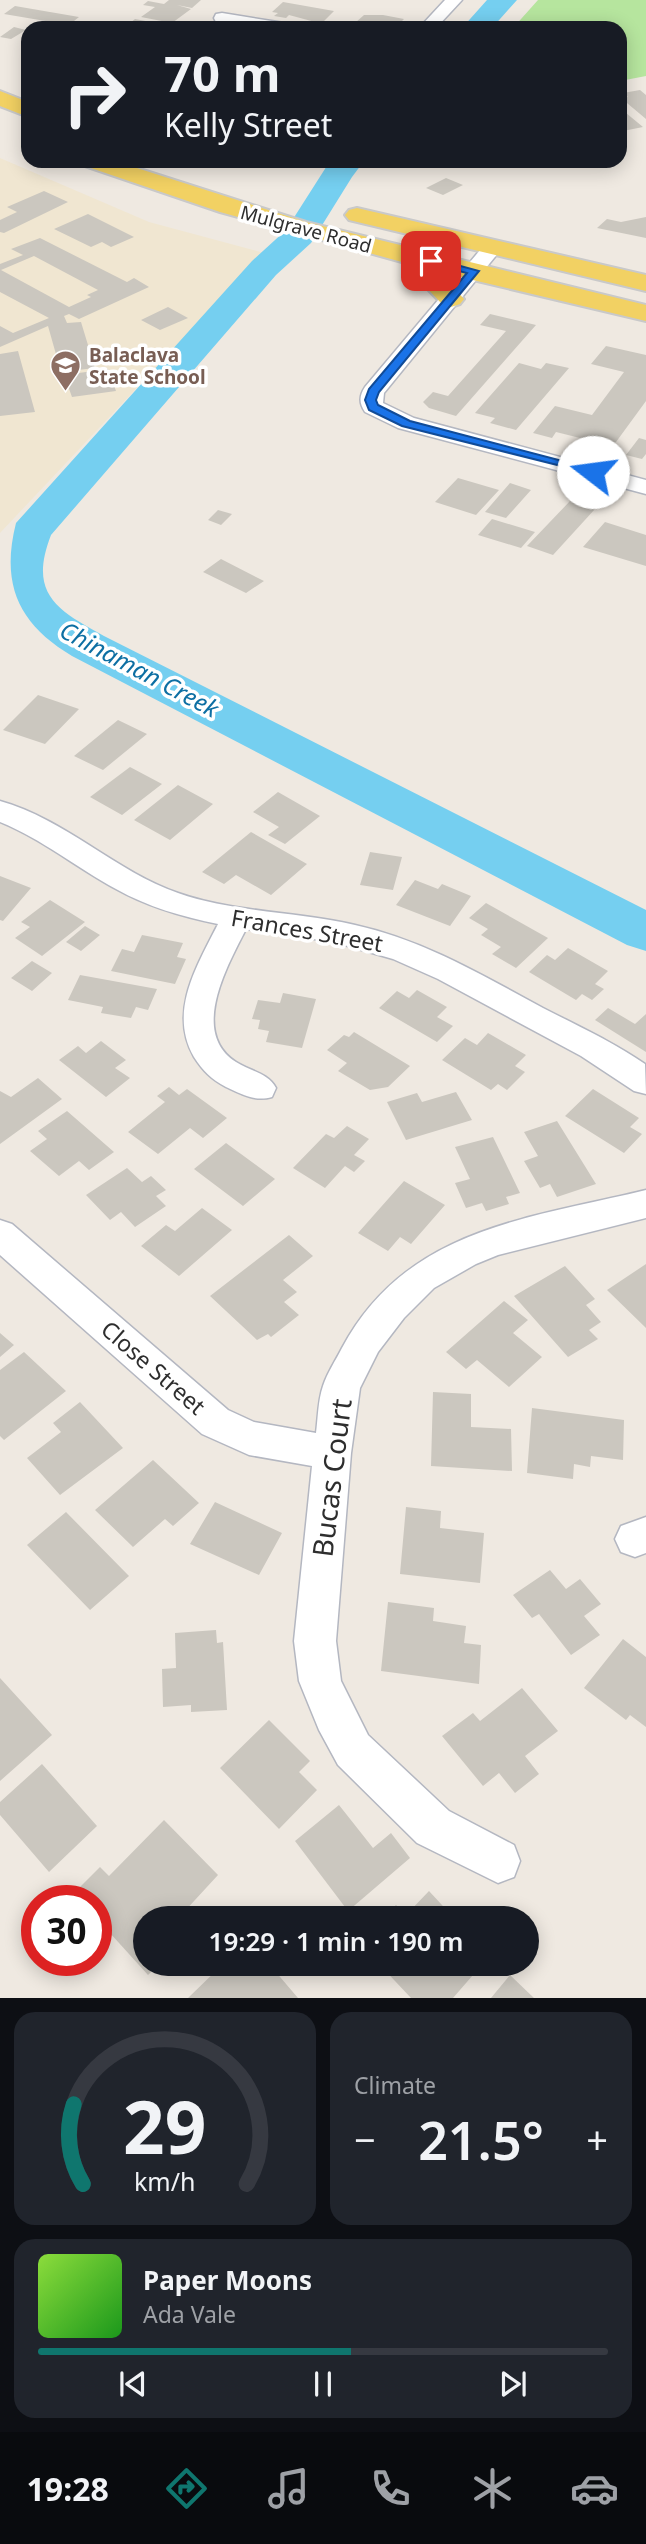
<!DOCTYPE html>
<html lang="en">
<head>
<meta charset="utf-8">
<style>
  body { margin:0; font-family:"Noto Sans",sans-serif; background:#20242c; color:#f1f3f6; height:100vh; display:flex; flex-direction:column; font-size:26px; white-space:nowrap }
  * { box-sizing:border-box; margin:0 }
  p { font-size:23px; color:#9ea1a6 }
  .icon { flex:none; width:38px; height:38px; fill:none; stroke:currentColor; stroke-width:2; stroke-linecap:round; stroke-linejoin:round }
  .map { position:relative; height:1998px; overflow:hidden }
  .details { display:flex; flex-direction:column; gap:14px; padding:14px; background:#0d0f14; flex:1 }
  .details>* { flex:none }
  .hud { position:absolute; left:21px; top:21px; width:606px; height:147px; border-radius:21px; box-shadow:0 4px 18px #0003; background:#171b24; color:#f1f3f6; overflow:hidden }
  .speed { position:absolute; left:21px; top:1885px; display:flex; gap:14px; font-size:35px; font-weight:700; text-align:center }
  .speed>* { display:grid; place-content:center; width:91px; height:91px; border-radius:50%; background:#171b24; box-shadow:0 4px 18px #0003; line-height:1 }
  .speed .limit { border:10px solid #d22; background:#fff; color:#111 }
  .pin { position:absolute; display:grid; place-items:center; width:60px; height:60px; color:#fff; margin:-30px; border-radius:14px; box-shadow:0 4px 10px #0006 }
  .me { position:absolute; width:77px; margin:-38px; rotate:285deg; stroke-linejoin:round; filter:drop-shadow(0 0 5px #0008) }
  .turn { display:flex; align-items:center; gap:24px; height:147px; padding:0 28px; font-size:32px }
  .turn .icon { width:91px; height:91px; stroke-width:2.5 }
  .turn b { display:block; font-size:49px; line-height:60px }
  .big { font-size:52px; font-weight:600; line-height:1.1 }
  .details .widget { flex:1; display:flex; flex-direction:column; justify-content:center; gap:10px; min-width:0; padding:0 24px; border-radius:21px; background:#20242c }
  .details .dial { align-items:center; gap:0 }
  .dial svg { height:182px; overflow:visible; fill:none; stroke:#363941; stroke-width:7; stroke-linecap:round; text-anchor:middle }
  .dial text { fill:#f1f3f6; stroke:none }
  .song { display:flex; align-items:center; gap:21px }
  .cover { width:84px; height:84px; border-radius:10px; background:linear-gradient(135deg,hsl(90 70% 55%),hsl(120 70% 35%)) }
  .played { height:7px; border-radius:4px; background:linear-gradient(90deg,#0f766e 55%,#363941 55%) }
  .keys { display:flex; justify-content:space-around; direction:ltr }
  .heat { display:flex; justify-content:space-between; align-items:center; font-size:38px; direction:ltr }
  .details .tiles { flex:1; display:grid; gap:14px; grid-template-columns:1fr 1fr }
  .widget:last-child { grid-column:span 2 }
  .trip { position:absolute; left:133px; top:1906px; width:406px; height:70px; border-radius:35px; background:#171b24; box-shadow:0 4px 18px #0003; font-weight:600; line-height:70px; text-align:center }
  .dock { display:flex; height:112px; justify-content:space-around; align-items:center; background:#090b0e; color:#9ea1a6 }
  .dock .icon { width:49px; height:49px }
  .dock .selected { color:#0f766e }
  .dock b { font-size:32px; color:#f1f3f6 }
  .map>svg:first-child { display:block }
</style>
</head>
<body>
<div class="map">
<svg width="646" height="1998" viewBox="0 0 646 1998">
  <rect width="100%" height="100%" fill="#efe9e1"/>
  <path fill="#f0e6d1" d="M0,158L149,222L264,253L0,533Z"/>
  <path fill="#b6e59e" d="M538,0H646V76L620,81V28H513Z"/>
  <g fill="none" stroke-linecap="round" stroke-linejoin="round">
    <path fill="#75cff0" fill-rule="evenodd" d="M487,0H517L492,28H462Z
      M330,161H364L352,177L311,243L276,275L51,535C28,594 57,610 104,636L646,910V951L627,945L72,656C20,625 0,586 16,523L252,261L286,230Z"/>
  </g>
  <path fill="#cbc7bf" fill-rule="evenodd" d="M169,0H201L192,8L177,5L191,9L172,23L141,17L155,7L143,5L148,1L164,4Z
    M283,2L334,11L324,21L315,22L289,15L286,18L274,16L278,13L272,12Z
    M15,6L79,17L69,25L4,14Z
    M364,15H383L404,19L395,28L355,23Z
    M135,19L156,23L153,25L164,28H124Z
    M14,27L26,30L11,39L0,37Z
    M640,90L646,95V119L621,98L628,97L623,93Z
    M620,108L643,127L623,131L620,128Z
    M446,178L463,185L443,195L426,188Z
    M44,191L68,202L4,233L0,232V220L17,212L7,207Z
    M88,214L134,237L111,247L102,242L91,247L54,229Z
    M646,217V238L597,228L607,219L621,222Z
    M40,238L127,282L134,278L149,287L79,319L69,314L64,316L67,323L81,322L95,368L61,372L48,326L0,347V326L13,333L49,318L0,292V264L23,255L11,249ZM34,256L98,290L87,295L91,297L69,307L1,270Z
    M168,307L188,318L160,330L141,320Z
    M490,314L536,325L456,416L429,408L423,402L433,392L448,396L506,331L480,325Z
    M606,346L646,355V401L608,453L583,447L588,440L556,432L552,438L533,433L555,406L592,415L624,372L591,364Z
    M18,351L35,412L0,416V354Z
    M519,363L541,369L546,363L569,368L516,430L490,423L495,418L475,413Z
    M108,369L116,391L72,397L64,375Z
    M639,438L646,440V454L642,459L626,455Z
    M458,478L499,490L476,515L435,502Z
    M510,483L531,490L506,518L485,512Z
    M570,501L595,509L553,555L527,546Z
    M218,510L232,514L221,525L208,520Z
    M492,519L535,532L521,548L478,535Z
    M605,522L646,535V566L583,547Z
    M221,559L264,581L246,593L203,572Z
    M38,695L79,709L45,744L3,730Z
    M118,720L147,734L103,770L74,756Z
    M130,767L162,784L122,815L90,797Z
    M178,785L213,804L170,840L134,820Z
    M278,792L320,816L285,844L268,835L279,827L253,812Z
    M251,832L307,864L271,895L236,875L224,884L202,872Z
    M370,852L402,857L393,890L360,885Z
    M0,876L31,888L3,921L0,920Z
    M415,880L438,889L442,884L471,896L450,926L396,905Z
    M50,900L85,922L42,956L15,938L30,927L21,922Z
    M486,903L548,938L516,968L492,954L501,947L481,935L488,929L469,918Z
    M85,926L100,935L81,951L66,942Z
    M142,935L183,943L177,957L186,959L175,984L111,971L122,949L134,952Z
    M568,948L608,971L595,984L604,989L592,1000L582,994L576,1000L529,972L547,955L555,960Z
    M32,961L52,973L32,991L11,978Z
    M80,975L157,989L148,1010L136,1007L131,1018L101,1013L103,1007L68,1000Z
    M417,990L447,1007L437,1017L453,1026L437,1042L379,1008L397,991L409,998Z
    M283,993L316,999L302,1048L266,1042L269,1031L258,1029L260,1020L252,1019L258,1000L280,1003Z
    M608,1008L635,1024L646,1014V1052L595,1020Z
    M354,1032L410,1066L388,1087L370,1090L338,1071L347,1063L327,1050L344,1035L349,1037Z
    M488,1033L526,1055L515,1066L525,1072L507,1090L498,1084L491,1090L442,1060L465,1038L477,1045Z
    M101,1041L126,1060L115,1068L130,1078L106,1097L59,1060L78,1046L86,1053Z
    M38,1078L62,1099L0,1144V1091L11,1097Z
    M169,1087L179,1095L187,1089L227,1118L203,1138L190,1128L158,1154L128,1132L165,1102L157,1096Z
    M593,1089L639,1118L630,1127L642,1134L624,1153L565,1116Z
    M456,1092L472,1120L406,1140L387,1102L417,1093L422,1102Z
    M67,1111L114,1152L89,1170L79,1161L59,1176L30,1151L47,1139L38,1131Z
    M557,1121L596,1184L557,1197L550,1184L540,1188L524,1161L538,1156L524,1132Z
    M347,1126L369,1139L354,1155L365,1161L354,1172L345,1166L325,1188L293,1168L326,1134L334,1138Z
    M493,1137L520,1193L506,1197L509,1204L486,1211L482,1203L466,1208L455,1183L470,1179L455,1147Z
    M226,1143L275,1179L243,1206L194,1169Z
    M127,1168L142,1182L151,1176L166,1190L156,1196L166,1206L135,1227L121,1212L110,1220L86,1195Z
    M404,1181L445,1205L411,1244L400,1237L388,1251L358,1233Z
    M202,1208L232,1230L179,1276L141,1246L166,1225L175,1231Z
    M289,1235L313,1256L283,1280L297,1292L284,1302L299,1315L271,1337L268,1334L257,1340L210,1296Z
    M646,1264V1328L607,1290Z
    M565,1266L595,1299L586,1305L601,1322L589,1330L598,1339L568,1357L514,1296Z
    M504,1301L528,1320L513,1333L542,1357L509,1387L477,1360L466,1369L446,1352Z
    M0,1333L14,1345L0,1357Z
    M24,1352L66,1391L4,1440L0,1436V1370Z
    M433,1392L471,1394V1427L511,1429L512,1471L431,1466Z
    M80,1402L123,1448L60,1495L27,1458L61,1432L53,1423Z
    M532,1408L624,1420L623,1460L591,1456L590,1467L574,1464L573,1479L527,1473Z
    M153,1460L199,1503L173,1526L165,1519L133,1547L95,1510Z
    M215,1502L282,1533L259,1575L190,1544Z
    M406,1507L441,1511L440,1528L484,1533L480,1583L400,1574Z
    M66,1512L129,1576L90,1610L27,1545Z
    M550,1570L566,1589L580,1579L601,1604L584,1616L600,1635L571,1655L539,1614L532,1618L513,1595Z
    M388,1602L434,1608L433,1621L466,1626L464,1643L481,1645L479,1684L381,1671Z
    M216,1630L217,1643L223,1642L227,1710L191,1712V1705L163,1707L162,1669L176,1668L175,1633Z
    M623,1639L646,1657V1727L630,1715L626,1720L584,1688Z
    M0,1678L52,1735L0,1781Z
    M522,1688L558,1731L525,1756L539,1774L515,1793L499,1773L483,1786L442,1736L473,1713L480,1721Z
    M269,1720L310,1761L299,1772L317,1790L279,1829L220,1768Z
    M42,1764L97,1826L49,1872L0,1815V1802Z
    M339,1805L373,1848L391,1833L410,1858L348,1911L295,1841Z
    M164,1820L218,1875L183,1913L187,1918H145V1964H159L148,1975L100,1922L96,1926V1900H67L100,1867L109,1876Z
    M429,1891L454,1918H383L396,1905L406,1915Z
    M223,1964H269L298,1998H188Z
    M379,1964H462L473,1975L453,1998H411Z
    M510,1975L534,1998H491Z"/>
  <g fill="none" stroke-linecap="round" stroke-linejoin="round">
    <defs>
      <path id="minor" d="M445,0H462L436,28H419Z
        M222,13L284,23L292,28H253L216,22L214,18L216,14Z
        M493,241L500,243L503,247L384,393L383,403L414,418L646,480V494L398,428L365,412C359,403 359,396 365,387L486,243Z
        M0,801C65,819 115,871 178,893C235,913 297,911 355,925C423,940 482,975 543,1008C578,1026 613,1042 645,1064L646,1094L634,1091L581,1056L438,979L393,959L334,942L246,929C228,965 189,1032 236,1062C250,1071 268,1073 276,1088L272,1097C255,1102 241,1094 226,1087C211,1079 203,1071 194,1057C168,1012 197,966 218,924C183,917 148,907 116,889C77,868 42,839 0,822Z
        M646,1190V1218L498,1255L476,1264L434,1288L404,1318L378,1352L360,1388L351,1453L336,1641L341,1681L368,1735L449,1811L514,1845L520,1861L514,1877L498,1883L417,1843L338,1765L319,1730L299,1681L294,1641L312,1466L249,1455L202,1434L0,1255V1220L12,1224L228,1410L254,1422L316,1433C318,1418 318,1400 323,1386C327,1373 336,1360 342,1348C406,1228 527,1219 646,1190Z
        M646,1517V1553L635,1557L621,1552L615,1539L621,1526Z"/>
      <path id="primary" d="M0,91L28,102V117L0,106Z
        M82,161H115L306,222L646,305V321L439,272L464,299L460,304L451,307L442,304L402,262L220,212L85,166Z
        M357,208L646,275V291L349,220L345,215L349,210Z"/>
    </defs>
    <use href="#minor" stroke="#b4b7c1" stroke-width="3"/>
    <use href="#primary" stroke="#c9c9c9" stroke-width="4"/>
    <use href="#minor" fill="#fff" fill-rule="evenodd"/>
    <use href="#primary" fill="#f2d163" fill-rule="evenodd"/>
  </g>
  <path fill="#1a73e8" stroke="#114b97" stroke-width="2" d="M431,258L479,271L379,392L376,400L378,405L410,421L597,470V475L402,426L369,410L365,400L369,389L467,273L428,263V259Z"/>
  <defs>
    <symbol id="school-pin" viewBox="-11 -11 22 30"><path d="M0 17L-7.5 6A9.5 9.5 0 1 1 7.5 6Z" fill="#8d6e63" stroke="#fff"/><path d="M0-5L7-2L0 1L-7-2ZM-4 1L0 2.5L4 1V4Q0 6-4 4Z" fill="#fff"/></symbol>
  </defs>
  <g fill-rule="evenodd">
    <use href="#school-pin" x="48" y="348" width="35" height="47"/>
  </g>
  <g text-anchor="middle" stroke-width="7" stroke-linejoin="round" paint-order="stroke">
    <g font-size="19" fill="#2e2e2e" stroke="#fff">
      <text transform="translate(306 229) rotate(15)" y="7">Mulgrave Road</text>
    </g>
    <g font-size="19" font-weight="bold" fill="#785e54" stroke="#fff" text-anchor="start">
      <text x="89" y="362">Balaclava<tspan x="89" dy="22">State School</tspan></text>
    </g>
    <g font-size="23" fill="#2e2e2e" stroke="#fff">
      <text transform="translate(307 931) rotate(10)" y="8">Frances Street</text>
      <text transform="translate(153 1368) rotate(41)" y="8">Close Street</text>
    </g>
    <g font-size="24" font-style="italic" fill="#0d6fa3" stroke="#fff">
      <text transform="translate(139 670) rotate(28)" y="8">Chinaman Creek</text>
    </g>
    <g font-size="28" fill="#2e2e2e" stroke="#fff">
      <text transform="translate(332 1478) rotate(-83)" y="10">Bucas Court</text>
    </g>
  </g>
</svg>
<div class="speed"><div class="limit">30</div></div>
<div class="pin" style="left:431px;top:261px;background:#d93025"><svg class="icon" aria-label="arrive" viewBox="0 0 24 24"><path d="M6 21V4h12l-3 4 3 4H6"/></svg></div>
<svg class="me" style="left:593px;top:472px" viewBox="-20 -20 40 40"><circle r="19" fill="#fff"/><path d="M0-13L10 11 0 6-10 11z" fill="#1a73e8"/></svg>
<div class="trip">19:29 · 1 min · 190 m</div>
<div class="hud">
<div class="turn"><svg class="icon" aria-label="right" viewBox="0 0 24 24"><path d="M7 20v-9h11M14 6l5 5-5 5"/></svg><div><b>70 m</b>Kelly Street</div></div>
</div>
</div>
<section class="details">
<div class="tiles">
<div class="widget dial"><svg viewBox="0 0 100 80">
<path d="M14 69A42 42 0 1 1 86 69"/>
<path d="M14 69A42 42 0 0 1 10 34" stroke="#0f766e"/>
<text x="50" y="56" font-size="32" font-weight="700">29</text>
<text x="50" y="72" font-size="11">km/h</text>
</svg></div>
<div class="widget"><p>Climate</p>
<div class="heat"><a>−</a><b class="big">21.5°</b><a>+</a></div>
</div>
<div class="widget">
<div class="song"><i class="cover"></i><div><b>Paper Moons</b><p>Ada Vale</p></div></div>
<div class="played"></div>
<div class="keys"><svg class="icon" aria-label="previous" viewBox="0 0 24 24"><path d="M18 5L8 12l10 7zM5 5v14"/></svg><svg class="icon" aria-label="pause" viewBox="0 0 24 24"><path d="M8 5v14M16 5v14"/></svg><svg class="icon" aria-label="next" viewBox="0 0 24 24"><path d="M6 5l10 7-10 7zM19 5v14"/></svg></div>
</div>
</div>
</section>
<nav class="dock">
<b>19:28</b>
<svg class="icon selected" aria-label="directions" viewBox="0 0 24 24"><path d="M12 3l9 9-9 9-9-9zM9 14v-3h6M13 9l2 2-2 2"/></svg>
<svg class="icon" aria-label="music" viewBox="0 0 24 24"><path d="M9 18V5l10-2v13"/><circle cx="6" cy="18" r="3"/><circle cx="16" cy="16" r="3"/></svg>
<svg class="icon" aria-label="phone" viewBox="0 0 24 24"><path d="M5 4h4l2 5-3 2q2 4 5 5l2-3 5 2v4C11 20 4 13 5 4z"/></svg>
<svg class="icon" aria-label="climate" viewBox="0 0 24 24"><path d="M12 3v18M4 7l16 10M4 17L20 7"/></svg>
<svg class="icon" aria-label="car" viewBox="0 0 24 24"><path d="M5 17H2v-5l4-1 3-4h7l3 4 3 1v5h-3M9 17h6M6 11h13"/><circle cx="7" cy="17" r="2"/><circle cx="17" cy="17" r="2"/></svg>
</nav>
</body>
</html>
